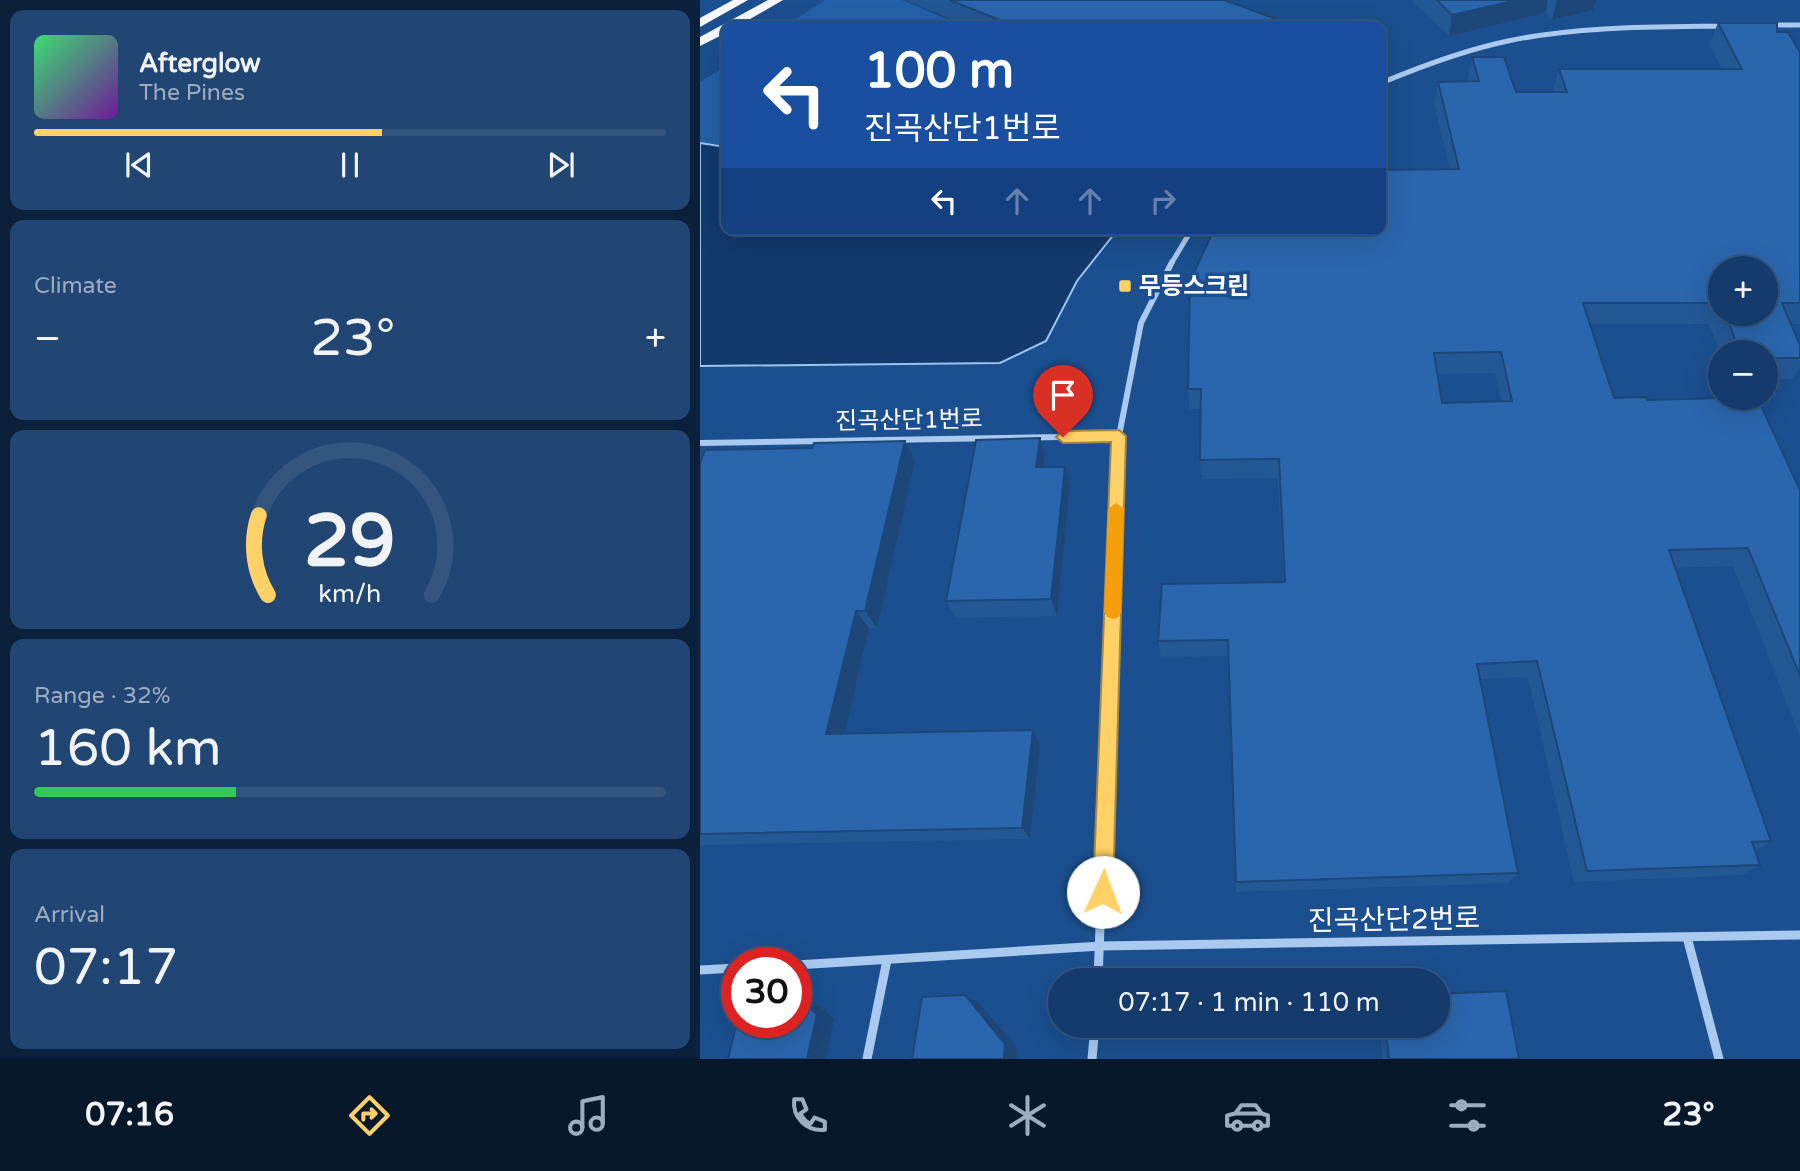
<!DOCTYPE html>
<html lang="en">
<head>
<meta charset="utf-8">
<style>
  body { margin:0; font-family:"Varela Round","Noto Sans KR",sans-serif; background:#214673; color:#f1f3f6; height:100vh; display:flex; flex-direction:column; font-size:26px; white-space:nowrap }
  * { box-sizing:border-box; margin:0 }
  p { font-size:23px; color:#9dadc1 }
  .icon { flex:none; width:38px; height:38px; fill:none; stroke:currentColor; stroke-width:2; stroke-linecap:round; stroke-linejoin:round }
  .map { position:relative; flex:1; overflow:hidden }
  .details { display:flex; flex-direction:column; gap:10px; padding:10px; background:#0b203b; width:700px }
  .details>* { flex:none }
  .guide { position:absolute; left:21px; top:21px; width:665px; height:214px; border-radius:14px; box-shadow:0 7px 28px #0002,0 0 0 2px #33557e; background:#1a4fa0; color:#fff; overflow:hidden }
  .controls { position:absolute; left:1008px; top:256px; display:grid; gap:14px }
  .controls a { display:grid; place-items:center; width:70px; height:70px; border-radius:50%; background:#143b6b; box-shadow:0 7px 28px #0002,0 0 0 2px #33557e; font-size:35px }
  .speed { position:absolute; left:21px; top:947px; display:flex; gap:14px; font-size:35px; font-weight:700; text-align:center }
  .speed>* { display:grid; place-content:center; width:91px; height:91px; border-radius:50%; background:#143b6b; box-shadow:0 7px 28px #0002,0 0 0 2px #33557e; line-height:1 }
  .speed .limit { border:10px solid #d22; background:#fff; color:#111 }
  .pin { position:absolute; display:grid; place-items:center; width:60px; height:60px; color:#fff; margin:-72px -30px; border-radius:50% 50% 50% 0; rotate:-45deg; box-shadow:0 0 7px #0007 }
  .pin .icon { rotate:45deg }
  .me { position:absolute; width:77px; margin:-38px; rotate:2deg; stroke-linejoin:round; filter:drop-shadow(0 0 5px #0008) }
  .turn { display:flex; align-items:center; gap:24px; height:147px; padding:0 28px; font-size:32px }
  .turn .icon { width:91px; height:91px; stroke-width:2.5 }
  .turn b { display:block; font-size:49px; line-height:60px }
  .lanes { display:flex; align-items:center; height:66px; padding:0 28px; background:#0003; justify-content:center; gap:35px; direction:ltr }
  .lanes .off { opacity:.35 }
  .big { font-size:52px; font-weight:600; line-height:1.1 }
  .details .card { flex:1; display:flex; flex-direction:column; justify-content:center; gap:10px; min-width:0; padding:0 24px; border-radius:14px; background:#214673 }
  .details .dial { align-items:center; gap:0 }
  .dial svg { height:182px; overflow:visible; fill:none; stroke:#33557e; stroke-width:7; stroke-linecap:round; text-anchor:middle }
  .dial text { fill:#f1f3f6; stroke:none }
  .song { display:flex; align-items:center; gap:21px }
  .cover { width:84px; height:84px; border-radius:10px; background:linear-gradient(135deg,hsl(140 70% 55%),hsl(280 70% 35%)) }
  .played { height:7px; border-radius:4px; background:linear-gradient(90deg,#ffd166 55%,#33557e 55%) }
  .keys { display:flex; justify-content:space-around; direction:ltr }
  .heat { display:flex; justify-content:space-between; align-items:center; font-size:38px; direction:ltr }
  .charge { height:10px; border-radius:5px; background:linear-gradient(90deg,#34c759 32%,#33557e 0) }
  .trip { position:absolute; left:348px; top:968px; width:402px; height:70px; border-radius:35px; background:#143b6b; box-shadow:0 7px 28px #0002,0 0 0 2px #33557e; font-weight:600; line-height:70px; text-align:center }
  .dock { display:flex; height:112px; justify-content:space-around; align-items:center; background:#08182b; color:#9dadc1 }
  .dock .icon { width:49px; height:49px }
  .dock .on { color:#ffd166 }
  .dock b { font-size:32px; color:#f1f3f6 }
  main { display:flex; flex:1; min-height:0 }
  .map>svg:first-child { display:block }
</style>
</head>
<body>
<main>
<section class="details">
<div class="card">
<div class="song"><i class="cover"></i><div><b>Afterglow</b><p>The Pines</p></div></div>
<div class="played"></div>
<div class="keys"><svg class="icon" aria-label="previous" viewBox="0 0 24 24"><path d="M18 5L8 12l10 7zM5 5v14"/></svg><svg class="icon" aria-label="pause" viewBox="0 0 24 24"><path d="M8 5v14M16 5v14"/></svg><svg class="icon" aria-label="next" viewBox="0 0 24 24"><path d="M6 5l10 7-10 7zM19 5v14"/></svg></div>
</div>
<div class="card"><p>Climate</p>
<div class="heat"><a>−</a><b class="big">23°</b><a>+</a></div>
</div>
<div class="card dial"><svg viewBox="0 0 100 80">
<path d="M14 69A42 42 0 1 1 86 69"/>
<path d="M14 69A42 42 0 0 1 10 34" stroke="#ffd166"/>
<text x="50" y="56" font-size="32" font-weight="700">29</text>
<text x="50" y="72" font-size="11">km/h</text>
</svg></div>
<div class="card"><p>Range · 32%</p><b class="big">160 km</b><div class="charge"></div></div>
<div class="card"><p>Arrival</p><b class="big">07:17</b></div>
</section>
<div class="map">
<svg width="1100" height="1059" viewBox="0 0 1100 1059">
  <rect width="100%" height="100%" fill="#1b4f8f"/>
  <path fill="#2461a8" d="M125,0H202L262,26H85Z
    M26,66V147L0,143V82Z"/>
  <path fill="#123a6d" stroke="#9cc4f0" stroke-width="2" d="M0,143L26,147V229H418L377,281L346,341L300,363L0,366Z"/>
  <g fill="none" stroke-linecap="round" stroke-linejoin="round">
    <path stroke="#a9c9ee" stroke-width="5" d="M1069,25H1100
      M681,83C722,66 764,50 808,41C879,26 953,27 1026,26
      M471,264L492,229"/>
    <path stroke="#a9c9ee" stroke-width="6" d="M0,443L419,436
      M412,608L419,436L441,323L472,262"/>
    <path stroke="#a9c9ee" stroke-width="9" d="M987,937L1019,1059
      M96,965L401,946L1100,935
      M0,970L37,968
      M398,980L412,606
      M167,1059L187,960
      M392,1059L395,1026"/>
    <path fill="#f8faff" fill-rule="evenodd" d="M33,0H48L0,27V18Z
      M68,0H83L38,26H26V33L0,46V37Z"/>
  </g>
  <path fill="#245895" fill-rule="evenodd" d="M206,0H524L596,26H268Z
    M711,0H896L893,10L852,20L845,13L749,36Z
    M1018,23L1077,32L1100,52V324H1091L1100,345V367L1092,379H1066V352H1020V353L1009,324H890L914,398L947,400L1100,490V737L1033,566L975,568L1071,841L1055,851L1060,865L1042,875L874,882L828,677L780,679L818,873L808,883L536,892L529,656L461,657L458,641L583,582L578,478L502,479L500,460L501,409H489L488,389L750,170L734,103L738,82L769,81L768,78L772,57L816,92H854L853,90L859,69H1022L1009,44ZM1020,268L1066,313H1020ZM795,373L801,401L742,403L737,374Z
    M340,438L345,458L344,467H365L370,486L357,616L256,618L246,601Z
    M215,461L177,628H169L144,734L333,730L340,744L330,839L0,845V463Z
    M679,1026H738L819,1059H683Z"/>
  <path fill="#1d4779" d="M817,0H848L845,13L749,36L752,15Z
    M857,0H896L893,10L852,20Z
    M340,438L345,458L342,486L336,467Z
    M205,441L215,461L177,628L165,611Z
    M365,467L370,486L357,616L351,599Z
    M156,611L169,628L141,748L126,734Z
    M333,730L340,744L330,839L322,828Z
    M265,995L279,1003L318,1049L317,1059H304Z
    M96,996L114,1002L134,1019L126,1059H107Z"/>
  <path fill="#2a66ad" stroke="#1d4779" stroke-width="2" fill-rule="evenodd" d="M250,0H524L596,26H314Z
    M737,0H817L752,15Z
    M1018,23H1077V32H1088L1100,52V303H1082L1100,345V358H1066V352H1040L1025,313H1066V268H1020V303H883L914,398L946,397L947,400L1057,397L1100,490V676L1048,548L969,550L1071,841L1052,842L1060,865L887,871L837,661L777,664L818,873L536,882L528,640L458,641L462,584L585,582L579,459L500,460L501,389H488L490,281L514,230L515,229H681V170L759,169L738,82L779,81L772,57H804L816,92H867L859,69H1042ZM801,352L812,401L742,403L734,353Z
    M340,438L336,467H365L351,599L246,601L276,440Z
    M205,441L165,611H156L126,734L333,730L322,828L0,834V463L5,450L112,448L114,443Z
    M806,991L819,1059H689L685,1026H738V994Z
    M265,995L305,1044L304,1059H212L222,997Z
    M96,996L117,1014L107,1059H28L37,1022H96Z"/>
  <path fill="#ffd166" stroke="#a68842" stroke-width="2" d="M419,430L426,436L413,892L410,899L403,902L396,899L393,892L411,442L363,443L356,437L363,431Z"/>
  <path fill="#f59e0b" d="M416,503L424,509L421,612L419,617L413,619L407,617L404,612L408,509Z"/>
  <rect fill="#ffd166" stroke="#1b4f8f" stroke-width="2.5" x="418" y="279" width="14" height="14" rx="3.5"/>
  <g text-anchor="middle" stroke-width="7" stroke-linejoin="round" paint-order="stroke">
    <g font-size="24" font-weight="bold" fill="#fff" stroke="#1b4f8f" text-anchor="start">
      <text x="439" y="294">무등스크린</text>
    </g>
    <g font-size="24" fill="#fff" stroke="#1b4f8f">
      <text transform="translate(209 420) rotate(-1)" y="8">진곡산단1번로</text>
    </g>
    <g font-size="28" fill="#fff" stroke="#1b4f8f">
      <text transform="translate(694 919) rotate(-1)" y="10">진곡산단2번로</text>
    </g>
  </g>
</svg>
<div class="controls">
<a>+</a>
<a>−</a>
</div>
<div class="speed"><div class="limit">30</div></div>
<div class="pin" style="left:363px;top:437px;background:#d93025"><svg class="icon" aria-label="arrive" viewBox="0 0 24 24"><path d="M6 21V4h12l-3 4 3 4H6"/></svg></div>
<svg class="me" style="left:403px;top:892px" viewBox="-20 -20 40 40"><circle r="19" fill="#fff"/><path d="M0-13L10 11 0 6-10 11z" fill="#ffd166"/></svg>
<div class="trip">07:17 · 1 min · 110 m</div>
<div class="guide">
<div class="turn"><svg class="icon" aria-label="left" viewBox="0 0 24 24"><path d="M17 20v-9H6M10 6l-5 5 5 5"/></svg><div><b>100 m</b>진곡산단1번로</div></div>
<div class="lanes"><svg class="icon" aria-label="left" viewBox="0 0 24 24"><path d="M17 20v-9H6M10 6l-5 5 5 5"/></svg><svg class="icon off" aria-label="ahead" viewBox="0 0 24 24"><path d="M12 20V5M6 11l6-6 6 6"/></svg><svg class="icon off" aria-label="ahead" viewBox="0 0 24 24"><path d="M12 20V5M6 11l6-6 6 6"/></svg><svg class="icon off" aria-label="right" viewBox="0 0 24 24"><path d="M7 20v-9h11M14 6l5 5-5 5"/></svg></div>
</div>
</div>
</main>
<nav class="dock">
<b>07:16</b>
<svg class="icon on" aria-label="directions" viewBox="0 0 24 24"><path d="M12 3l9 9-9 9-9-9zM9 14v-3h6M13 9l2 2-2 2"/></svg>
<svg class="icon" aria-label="music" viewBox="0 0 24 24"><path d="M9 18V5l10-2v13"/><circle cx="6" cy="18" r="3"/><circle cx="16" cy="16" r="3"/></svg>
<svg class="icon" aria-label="phone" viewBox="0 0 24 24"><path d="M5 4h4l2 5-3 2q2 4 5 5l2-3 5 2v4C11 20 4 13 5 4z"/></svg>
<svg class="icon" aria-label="climate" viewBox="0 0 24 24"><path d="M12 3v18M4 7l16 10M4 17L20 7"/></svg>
<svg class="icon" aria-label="car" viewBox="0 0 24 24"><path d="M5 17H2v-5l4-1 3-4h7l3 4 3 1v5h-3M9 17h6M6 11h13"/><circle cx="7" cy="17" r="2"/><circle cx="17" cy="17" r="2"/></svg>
<svg class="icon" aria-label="filters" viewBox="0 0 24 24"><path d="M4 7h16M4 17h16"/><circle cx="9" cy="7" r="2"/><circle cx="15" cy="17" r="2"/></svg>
<b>23°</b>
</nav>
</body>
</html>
